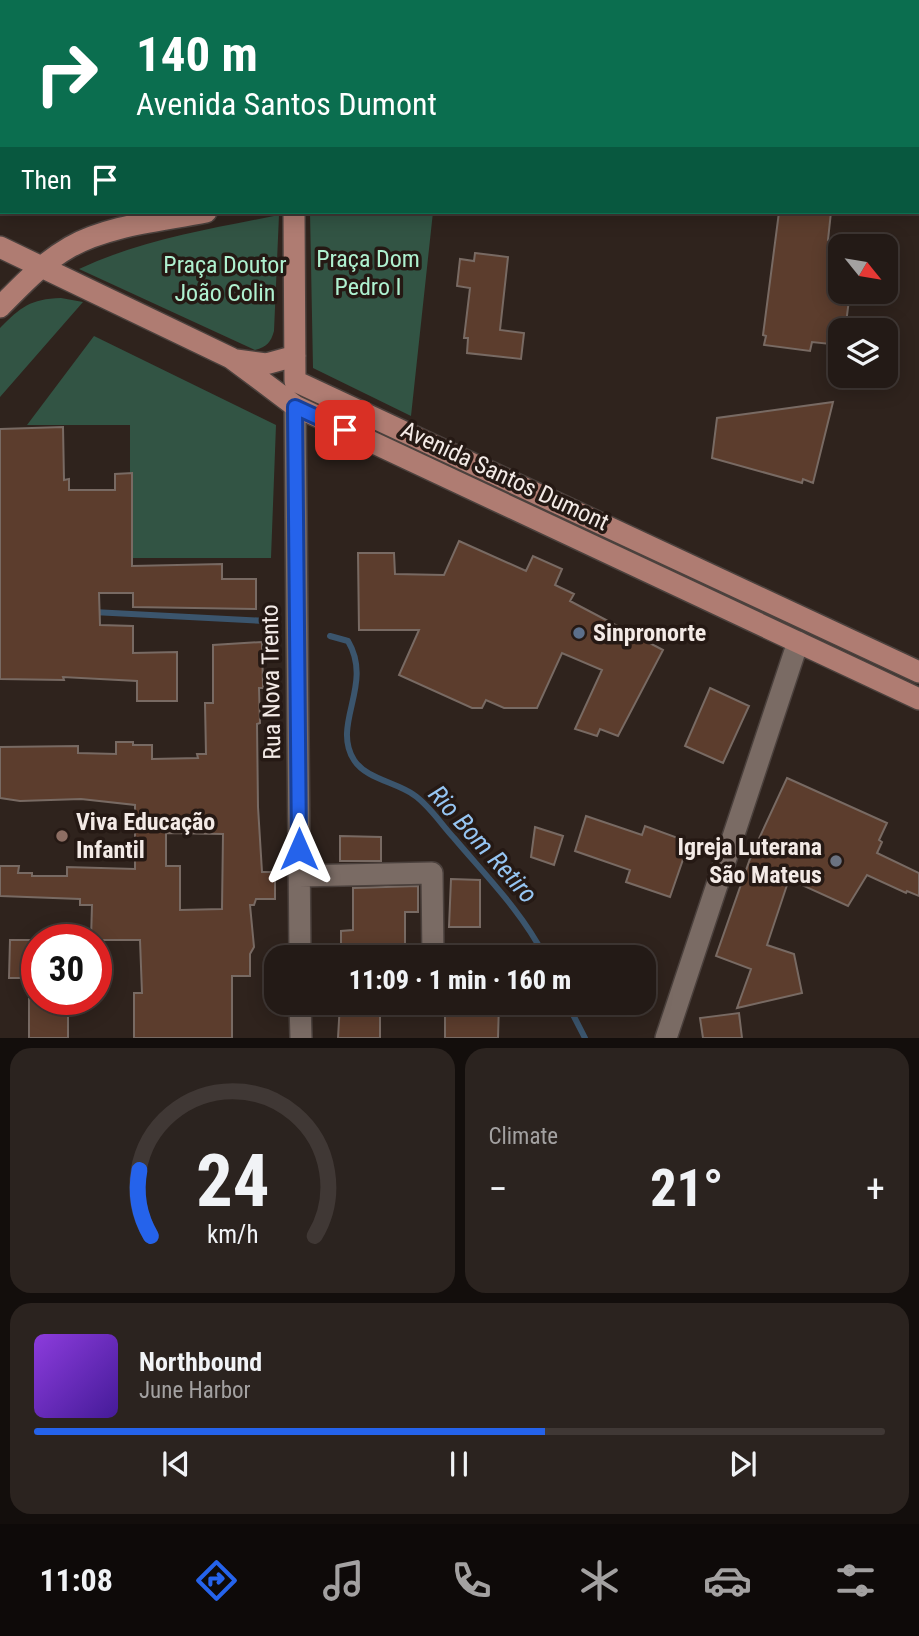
<!DOCTYPE html>
<html lang="en">
<head>
<meta charset="utf-8">
<style>
  body { margin:0; font-family:"Roboto Condensed",sans-serif; background:#2b231f; color:#f1f3f6; height:100vh; display:flex; flex-direction:column; font-size:26px; white-space:nowrap }
  * { box-sizing:border-box; margin:0 }
  p { font-size:23px; color:#a3a1a1 }
  .icon { flex:none; width:38px; height:38px; fill:none; stroke:currentColor; stroke-width:2; stroke-linecap:round; stroke-linejoin:round }
  .map { position:relative; height:1038px; overflow:hidden }
  .panel { display:flex; flex-direction:column; gap:10px; padding:10px; background:#130e0c; flex:1 }
  .panel>* { flex:none }
  .top-card { position:absolute; left:0px; top:0px; width:920px; height:214px; box-shadow:0 4px 18px #0003,0 0 0 2px #403835; background:#0b6e4f; color:#fff; overflow:hidden }
  .needle { width:46px; rotate:120deg }
  .buttons { position:absolute; left:828px; top:234px; display:grid; gap:14px }
  .buttons a { display:grid; place-items:center; width:70px; height:70px; border-radius:14px; background:#231a16; box-shadow:0 4px 18px #0003,0 0 0 2px #403835; font-size:35px }
  .speed { position:absolute; left:21px; top:924px; display:flex; gap:14px; font-size:35px; font-weight:700; text-align:center }
  .speed>* { display:grid; place-content:center; width:91px; height:91px; border-radius:50%; background:#231a16; box-shadow:0 4px 18px #0003,0 0 0 2px #403835; line-height:1 }
  .speed .limit { border:10px solid #d22; background:#fff; color:#111 }
  .pin { position:absolute; display:grid; place-items:center; width:60px; height:60px; color:#fff; margin:-30px; border-radius:14px; box-shadow:0 4px 10px #0006 }
  .me { position:absolute; width:77px; margin:-38px; rotate:0deg; stroke-linejoin:round; filter:drop-shadow(0 0 5px #0008) }
  .turn { display:flex; align-items:center; gap:24px; height:147px; padding:0 21px; font-size:32px }
  .turn .icon { width:91px; height:91px; stroke-width:2.5 }
  .turn b { display:block; font-size:49px; line-height:60px }
  .then { display:flex; align-items:center; height:66px; padding:0 21px; background:#0003; gap:14px; font-size:26px }
  .big { font-size:52px; font-weight:800; line-height:1.1 }
  .panel .card { flex:1; display:flex; flex-direction:column; justify-content:center; gap:10px; min-width:0; padding:0 24px; border-radius:21px; background:#2b231f }
  .panel .dial { align-items:center; gap:0 }
  .dial svg { height:182px; overflow:visible; fill:none; stroke:#403835; stroke-width:7; stroke-linecap:round; text-anchor:middle }
  .dial text { fill:#f1f3f6; stroke:none }
  .song { display:flex; align-items:center; gap:21px }
  .cover { width:84px; height:84px; border-radius:10px; background:linear-gradient(135deg,hsl(270 70% 55%),hsl(260 70% 35%)) }
  .played { height:7px; border-radius:4px; background:linear-gradient(90deg,#2563eb 60%,#403835 60%) }
  .keys { display:flex; justify-content:space-around; direction:ltr }
  .heat { display:flex; justify-content:space-between; align-items:center; font-size:38px; direction:ltr }
  .panel .tiles { flex:1; display:grid; gap:10px; grid-template-columns:1fr 1fr }
  .card:last-child { grid-column:span 2 }
  .trip { position:absolute; left:264px; top:945px; width:392px; height:70px; border-radius:21px; background:#231a16; box-shadow:0 4px 18px #0003,0 0 0 2px #403835; font-weight:800; line-height:70px; text-align:center }
  .menu { display:flex; height:112px; justify-content:space-around; align-items:center; background:#0e0a09; color:#a3a1a1 }
  .menu .icon { width:49px; height:49px }
  .menu .on { color:#2563eb }
  .menu b { font-size:32px; color:#f1f3f6 }
  .map>svg:first-child { display:block }
</style>
</head>
<body>
<div class="map">
<svg width="919" height="1038" viewBox="0 0 919 1038">
  <rect width="100%" height="100%" fill="#2f231d"/>
  <path fill="#325444" d="M310,212H433L411,416L313,368Z
    M279,215L274,331C271,342 267,347 255,350L79,269C143,239 211,229 279,215Z
    M61,298L83,302L0,397V328C21,307 30,299 61,298Z
    M94,336L276,425L271,558H130V425H27Z"/>
  <g fill="none" stroke-linecap="round" stroke-linejoin="round">
    <path stroke="#3b556d" stroke-width="6" d="M93,612L266,621
      M330,636L348,641C374,685 331,724 354,760C366,779 396,782 414,795C429,805 441,824 454,838C487,877 522,912 545,957
      M567,1003L585,1038"/>
  </g>
  <path fill="#5c3d2d" stroke="#786a63" stroke-width="2" fill-rule="evenodd" d="M779,212H831L828,240L840,242V292H850L845,331H840V345L812,342L810,351L764,345L766,336L763,335Z
    M475,253L508,257L500,330L524,333L521,359L467,353L468,338H464L470,288L457,286L460,259L474,261Z
    M833,402L813,483L803,479L802,483L712,458L717,418Z
    M63,427L64,480L69,479V490H115V474L132,473V566L222,564V579H256V609L133,607V593H99L100,625L133,626V653L177,652V701H137V681L63,677L64,680L0,679V429Z
    M459,541L526,571L533,556L562,569L555,585L574,594L570,601L663,650L618,736L600,729L597,736L575,729L602,670L562,653L537,708H504L486,700L482,708H472L399,675L419,630H359L358,553H394L395,574L444,575Z
    M262,642L263,688H259L260,723L257,724L258,807L262,872H275V899H256L254,905H250L254,947L250,954V976H232V1038H134V993H142L140,940H91L92,905H80V899L0,896V866H19L18,873H32V876H67V867L135,869V805L81,799L20,801L0,798V747L78,746V753L116,754V742H133V745H152V759L198,758L197,754H206L205,703H213V645ZM166,833L223,834L222,909L180,910V866H166Z
    M710,688L749,706L723,763L685,746Z
    M787,778L887,823L879,840L882,842L877,853L919,873V896L907,891L906,893L867,875L848,906L789,879L767,945L794,954L802,993L737,1008L751,969L716,956L751,856Z
    M586,816L642,835L645,826L689,842L670,897L626,882L630,870L575,851Z
    M535,827L563,836L554,865L531,857Z
    M340,836L381,837V861H340Z
    M451,879L480,880V927H449Z
    M418,886V912H405V957H341V931L353,930V888Z
    M10,940H37V978H9Z
    M29,999L68,1000V1038H29Z
    M340,1003H370V1013H380V1038H338Z
    M445,1003H499L498,1038H445Z
    M739,1013L742,1038H703L700,1018Z"/>
  <g fill="none" stroke-linecap="round" stroke-linejoin="round">
    <defs>
      <path id="minor" d="M702,2V0
        M295,406L300,957
        M299,876L432,873L433,957
        M300,1003L301,1038
        M666,1038L798,642"/>
      <path id="major" d="M139,0L142,2
        M294,212L295,381L919,672
        M0,247L231,358L295,406L919,699
        M0,307C22,285 42,263 70,247C109,225 162,221 206,212
        M236,360L266,364L295,356"/>
    </defs>
    <use href="#minor" stroke="#4b413d" stroke-width="24"/>
    <use href="#major" stroke="#4b413d" stroke-width="24"/>
    <use href="#minor" stroke="#7a6b64" stroke-width="21"/>
    <use href="#major" stroke="#af7c72" stroke-width="21"/>
  </g>
  <g fill="none" stroke-linecap="round" stroke-linejoin="round">
    <defs>
      <path id="route" d="M299,849L295,407L345,430"/>
    </defs>
    <use href="#route" stroke="#184099" stroke-width="18"/>
    <use href="#route" stroke="#2563eb" stroke-width="12"/>
  </g>
  <circle fill="#5c6f8a" stroke="#251914" stroke-width="2.5" cx="579" cy="633" r="7"/>
  <circle fill="#8d6e63" stroke="#251914" stroke-width="2.5" cx="62" cy="836" r="7"/>
  <circle fill="#6b7280" stroke="#251914" stroke-width="2.5" cx="836" cy="861" r="7"/>
  <g text-anchor="middle" stroke-width="7" stroke-linejoin="round" paint-order="stroke">
    <g font-size="24" fill="#aff1d0" stroke="#251914">
      <text x="368" y="267">Praça Dom<tspan x="368" dy="28">Pedro I</tspan></text>
      <text x="225" y="273">Praça Doutor<tspan x="225" dy="28">João Colin</tspan></text>
    </g>
    <g font-size="24" fill="#f3eae6" stroke="#251914">
      <text transform="translate(505 476) rotate(25)" y="8">Avenida Santos Dumont</text>
      <text transform="translate(271 682) rotate(-91)" y="8">Rua Nova Trento</text>
    </g>
    <g font-size="24" font-weight="bold" fill="#f3eae6" stroke="#251914" text-anchor="start">
      <text x="593" y="641">Sinpronorte</text>
      <text x="76" y="830">Viva Educação<tspan x="76" dy="28">Infantil</tspan></text>
      <text x="822" y="855" text-anchor="end">Igreja Luterana<tspan x="822" dy="28">São Mateus</tspan></text>
    </g>
    <g font-size="26" font-style="italic" fill="#96c5f2" stroke="#251914">
      <text transform="translate(483 844) rotate(48)" y="9">Rio Bom Retiro</text>
    </g>
  </g>
</svg>
<div class="buttons">
<a><svg class="needle" viewBox="-14 -14 28 28"><path d="M0-13l5 13h-10z" fill="#e53935"/><path d="M0 13l5-13h-10z" fill="#a3a1a1"/></svg></a>
<a><svg class="icon" aria-label="layers" viewBox="0 0 24 24"><path d="M12 4l9 5-9 5-9-5zM3 14l9 5 9-5"/></svg></a>
</div>
<div class="speed"><div class="limit">30</div></div>
<div class="pin" style="left:345px;top:430px;background:#d93025"><svg class="icon" aria-label="arrive" viewBox="0 0 24 24"><path d="M6 21V4h12l-3 4 3 4H6"/></svg></div>
<svg class="me" style="left:299px;top:849px" viewBox="-20 -20 40 40"><path d="M0-17L14 15 0 8-14 15z" fill="#2563eb" stroke="#fff" stroke-width="4"/></svg>
<div class="trip">11:09 · 1 min · 160 m</div>
<div class="top-card">
<div class="turn"><svg class="icon" aria-label="right" viewBox="0 0 24 24"><path d="M7 20v-9h11M14 6l5 5-5 5"/></svg><div><b>140 m</b>Avenida Santos Dumont</div></div>
<div class="then">Then<svg class="icon" aria-label="arrive" viewBox="0 0 24 24"><path d="M6 21V4h12l-3 4 3 4H6"/></svg></div>
</div>
</div>
<section class="panel">
<div class="tiles">
<div class="card dial"><svg viewBox="0 0 100 80">
<path d="M14 69A42 42 0 1 1 86 69"/>
<path d="M14 69A42 42 0 0 1 9 40" stroke="#2563eb"/>
<text x="50" y="56" font-size="32" font-weight="700">24</text>
<text x="50" y="72" font-size="11">km/h</text>
</svg></div>
<div class="card"><p>Climate</p>
<div class="heat"><a>−</a><b class="big">21°</b><a>+</a></div>
</div>
<div class="card">
<div class="song"><i class="cover"></i><div><b>Northbound</b><p>June Harbor</p></div></div>
<div class="played"></div>
<div class="keys"><svg class="icon" aria-label="previous" viewBox="0 0 24 24"><path d="M18 5L8 12l10 7zM5 5v14"/></svg><svg class="icon" aria-label="pause" viewBox="0 0 24 24"><path d="M8 5v14M16 5v14"/></svg><svg class="icon" aria-label="next" viewBox="0 0 24 24"><path d="M6 5l10 7-10 7zM19 5v14"/></svg></div>
</div>
</div>
</section>
<nav class="menu">
<b>11:08</b>
<svg class="icon on" aria-label="directions" viewBox="0 0 24 24"><path d="M12 3l9 9-9 9-9-9zM9 14v-3h6M13 9l2 2-2 2"/></svg>
<svg class="icon" aria-label="music" viewBox="0 0 24 24"><path d="M9 18V5l10-2v13"/><circle cx="6" cy="18" r="3"/><circle cx="16" cy="16" r="3"/></svg>
<svg class="icon" aria-label="phone" viewBox="0 0 24 24"><path d="M5 4h4l2 5-3 2q2 4 5 5l2-3 5 2v4C11 20 4 13 5 4z"/></svg>
<svg class="icon" aria-label="climate" viewBox="0 0 24 24"><path d="M12 3v18M4 7l16 10M4 17L20 7"/></svg>
<svg class="icon" aria-label="car" viewBox="0 0 24 24"><path d="M5 17H2v-5l4-1 3-4h7l3 4 3 1v5h-3M9 17h6M6 11h13"/><circle cx="7" cy="17" r="2"/><circle cx="17" cy="17" r="2"/></svg>
<svg class="icon" aria-label="filters" viewBox="0 0 24 24"><path d="M4 7h16M4 17h16"/><circle cx="9" cy="7" r="2"/><circle cx="15" cy="17" r="2"/></svg>
</nav>
</body>
</html>
